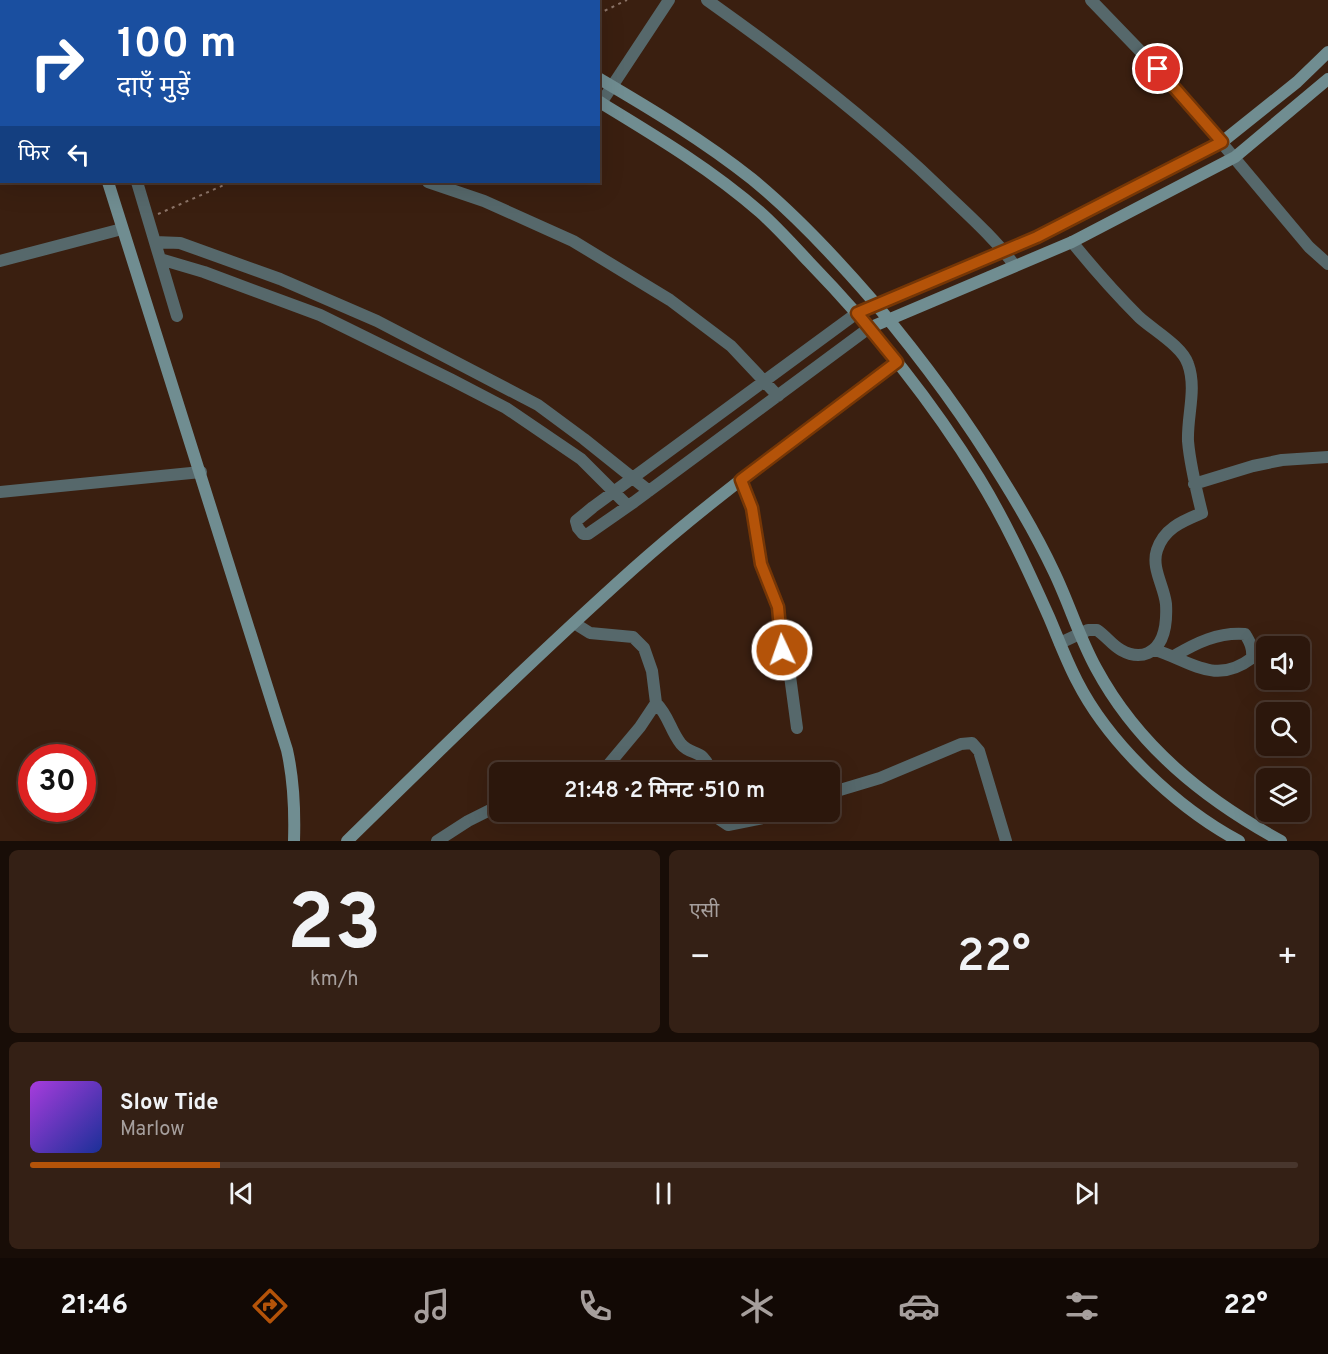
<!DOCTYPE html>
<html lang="hi">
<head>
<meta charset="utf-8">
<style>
  body { margin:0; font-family:Overpass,"Noto Sans Devanagari",sans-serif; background:#342015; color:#f1f3f6; height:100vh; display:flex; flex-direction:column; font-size:22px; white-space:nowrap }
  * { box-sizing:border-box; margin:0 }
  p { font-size:20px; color:#a69f9d }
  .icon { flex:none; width:33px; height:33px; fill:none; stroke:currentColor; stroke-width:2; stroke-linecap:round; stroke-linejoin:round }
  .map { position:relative; height:841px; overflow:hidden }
  .side { display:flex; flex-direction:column; gap:9px; padding:9px; background:#180d07; flex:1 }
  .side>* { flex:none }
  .top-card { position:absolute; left:0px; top:0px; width:600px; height:183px; box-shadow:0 6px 24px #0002,0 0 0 2px #48362d; background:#1a4fa0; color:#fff; overflow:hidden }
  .tools { position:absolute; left:1256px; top:636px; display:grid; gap:12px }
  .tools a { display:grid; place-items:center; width:54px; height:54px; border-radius:9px; background:#2c170c; box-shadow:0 6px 24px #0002,0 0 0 2px #48362d; font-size:30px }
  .speed { position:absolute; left:18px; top:744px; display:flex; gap:12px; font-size:30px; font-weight:700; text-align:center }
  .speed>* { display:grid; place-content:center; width:78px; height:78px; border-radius:50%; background:#2c170c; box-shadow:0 6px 24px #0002,0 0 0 2px #48362d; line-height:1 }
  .speed .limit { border:9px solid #d22; background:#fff; color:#111 }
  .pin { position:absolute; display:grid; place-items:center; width:51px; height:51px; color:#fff; margin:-26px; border:3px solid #fff; border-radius:50%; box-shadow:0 2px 6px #0007 }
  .me { position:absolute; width:66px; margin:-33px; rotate:357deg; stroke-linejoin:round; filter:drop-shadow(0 0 4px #0008) }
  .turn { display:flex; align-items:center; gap:21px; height:126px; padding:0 18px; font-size:27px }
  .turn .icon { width:78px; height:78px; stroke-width:2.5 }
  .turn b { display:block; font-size:42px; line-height:51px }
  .then { display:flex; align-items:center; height:57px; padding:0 18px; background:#0003; gap:12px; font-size:22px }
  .big { font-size:45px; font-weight:600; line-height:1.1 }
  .side .widget { flex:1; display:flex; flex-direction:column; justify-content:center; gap:9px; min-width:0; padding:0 21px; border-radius:9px; background:#342015 }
  .side .dial { align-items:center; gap:0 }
  .dial b { font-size:78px; line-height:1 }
  .song { display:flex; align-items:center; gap:18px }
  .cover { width:72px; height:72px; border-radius:9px; background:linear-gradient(135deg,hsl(280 70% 55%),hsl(230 70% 35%)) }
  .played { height:6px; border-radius:3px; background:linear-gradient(90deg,#b45309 15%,#48362d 15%) }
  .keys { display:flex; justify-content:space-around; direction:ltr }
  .heat { display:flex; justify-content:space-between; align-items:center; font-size:33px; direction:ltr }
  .side .tiles { flex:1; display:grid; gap:9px; grid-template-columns:1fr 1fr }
  .widget:last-child { grid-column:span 2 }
  .trip { position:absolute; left:489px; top:762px; width:351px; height:60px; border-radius:9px; background:#2c170c; box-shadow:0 6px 24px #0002,0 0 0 2px #48362d; font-weight:600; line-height:60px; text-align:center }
  .tab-bar { display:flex; height:96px; justify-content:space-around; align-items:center; background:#120905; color:#a69f9d }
  .tab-bar .icon { width:42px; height:42px }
  .tab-bar .active { color:#b45309 }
  .tab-bar b { font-size:27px; color:#f1f3f6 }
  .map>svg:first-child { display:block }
</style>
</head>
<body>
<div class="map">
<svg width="1328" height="841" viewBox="0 0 1328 841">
  <rect width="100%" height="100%" fill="#3a1f10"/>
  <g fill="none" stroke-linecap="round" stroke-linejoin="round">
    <path stroke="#8c7468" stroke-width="2" stroke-dasharray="3 4.5" stroke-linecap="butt" d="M598,14L627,0
      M158,214L231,182"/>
    <path stroke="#56686b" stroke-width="12" d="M82,0V2
      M707,0C789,58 867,118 939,187C965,212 994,237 1015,266
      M1091,0L1174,86L1309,247L1328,264
      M601,103L669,0
      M137,182L177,316
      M428,182L484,201L573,241L670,300L731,346L778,396
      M155,242L180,243L280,279L377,321L538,405L584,439L649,491
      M160,259L204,272L320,315L452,380L506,408L581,459L628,506
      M0,261L122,229
      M857,313L593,507L576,521L578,528L583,534H588L634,502L869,328
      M741,480L752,509L761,564L778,607L782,649L790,676L797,728
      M1194,484L1253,466L1282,460L1328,457
      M0,492L201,472
      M574,623L590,633L633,637L644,648L652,671L656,703L640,727L604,770L598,772
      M1060,643L1088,630H1097C1106,636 1112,645 1121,650C1130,655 1139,657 1148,653C1165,645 1167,622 1166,604C1164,586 1151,568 1157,550C1164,528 1183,521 1202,513C1196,489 1190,465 1188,441C1187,415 1197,389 1188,364C1182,346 1153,330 1139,317C1115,293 1093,268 1072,242
      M1155,650C1191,661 1215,686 1252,658C1253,648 1250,642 1245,634C1218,632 1196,643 1174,656
      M656,703C669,716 670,730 681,744C692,757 703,747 711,772
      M830,793L880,778L961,744L972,743L979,751L1006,841
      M716,812L719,819L728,825L793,812
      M437,841L468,821L500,805"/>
    <path stroke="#708d91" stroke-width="12" d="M56,0L57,2
      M370,0L374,2
      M436,0L440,2
      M598,78C651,109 704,141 752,179C797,216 836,258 874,302C921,358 965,417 1003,480C1021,509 1039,540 1054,572C1069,603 1079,637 1096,668C1138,746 1204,799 1281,841
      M598,101C654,135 711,169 760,212C777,227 793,245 809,262C873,328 931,400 979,478C1006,522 1028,570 1049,617C1058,638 1066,660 1077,681C1109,744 1177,808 1239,841
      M108,182L287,750C294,781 295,809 294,841
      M857,313L1037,237L1222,142L1297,82L1328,52
      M869,328L1072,242L1235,157L1328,79
      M347,841C441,749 535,657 633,569C716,495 808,429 897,362"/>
  </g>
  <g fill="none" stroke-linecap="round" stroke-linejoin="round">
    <defs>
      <path id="route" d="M782,650L778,607L761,564L752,508L741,480L897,362L857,313L1037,237L1222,142L1158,69"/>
    </defs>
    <use href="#route" stroke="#753606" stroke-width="15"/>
    <use href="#route" stroke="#b45309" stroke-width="10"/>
  </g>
</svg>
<div class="tools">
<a><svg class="icon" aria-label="sound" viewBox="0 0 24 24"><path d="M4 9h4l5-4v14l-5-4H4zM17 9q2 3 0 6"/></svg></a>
<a><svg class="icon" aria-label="search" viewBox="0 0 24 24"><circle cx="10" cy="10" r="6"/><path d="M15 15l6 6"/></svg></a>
<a><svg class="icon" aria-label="layers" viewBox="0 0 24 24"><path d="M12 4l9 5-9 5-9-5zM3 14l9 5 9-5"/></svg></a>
</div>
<div class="speed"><div class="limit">30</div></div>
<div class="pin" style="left:1158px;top:69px;background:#d93025"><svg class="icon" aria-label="arrive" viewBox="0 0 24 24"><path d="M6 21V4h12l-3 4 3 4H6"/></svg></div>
<svg class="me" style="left:782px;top:650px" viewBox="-20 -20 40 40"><circle r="17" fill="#b45309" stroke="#fff" stroke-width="3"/><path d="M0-11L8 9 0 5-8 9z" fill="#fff"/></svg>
<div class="trip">21:48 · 2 मिनट · 510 m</div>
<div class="top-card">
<div class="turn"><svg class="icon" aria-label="right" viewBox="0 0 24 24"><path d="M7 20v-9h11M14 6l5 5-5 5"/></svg><div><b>100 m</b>दाएँ मुड़ें</div></div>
<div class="then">फिर<svg class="icon" aria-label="left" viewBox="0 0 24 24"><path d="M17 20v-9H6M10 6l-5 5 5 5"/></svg></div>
</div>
</div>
<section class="side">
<div class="tiles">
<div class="widget dial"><b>23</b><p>km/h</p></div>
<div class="widget"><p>एसी</p>
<div class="heat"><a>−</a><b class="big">22°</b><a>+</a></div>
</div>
<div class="widget">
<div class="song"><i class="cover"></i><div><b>Slow Tide</b><p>Marlow</p></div></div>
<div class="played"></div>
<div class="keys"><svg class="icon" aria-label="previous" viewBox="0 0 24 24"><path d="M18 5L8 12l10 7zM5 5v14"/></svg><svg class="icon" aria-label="pause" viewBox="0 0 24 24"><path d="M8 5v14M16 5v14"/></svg><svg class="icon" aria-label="next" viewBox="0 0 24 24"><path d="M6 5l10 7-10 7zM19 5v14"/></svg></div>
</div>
</div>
</section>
<nav class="tab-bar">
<b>21:46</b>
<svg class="icon active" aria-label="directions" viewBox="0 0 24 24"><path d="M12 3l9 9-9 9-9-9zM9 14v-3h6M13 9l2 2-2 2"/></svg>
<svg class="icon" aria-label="music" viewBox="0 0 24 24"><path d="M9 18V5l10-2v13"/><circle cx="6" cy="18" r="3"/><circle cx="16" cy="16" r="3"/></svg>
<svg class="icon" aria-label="phone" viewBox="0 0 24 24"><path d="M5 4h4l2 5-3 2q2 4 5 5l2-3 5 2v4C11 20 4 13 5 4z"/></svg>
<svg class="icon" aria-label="climate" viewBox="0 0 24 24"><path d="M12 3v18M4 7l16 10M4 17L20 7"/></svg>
<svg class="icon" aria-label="car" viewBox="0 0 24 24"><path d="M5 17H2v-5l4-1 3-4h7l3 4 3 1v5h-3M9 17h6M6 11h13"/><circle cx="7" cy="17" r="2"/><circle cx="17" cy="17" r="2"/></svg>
<svg class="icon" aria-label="filters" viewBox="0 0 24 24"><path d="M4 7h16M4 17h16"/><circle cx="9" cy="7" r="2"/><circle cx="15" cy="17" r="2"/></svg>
<b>22°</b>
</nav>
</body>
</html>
